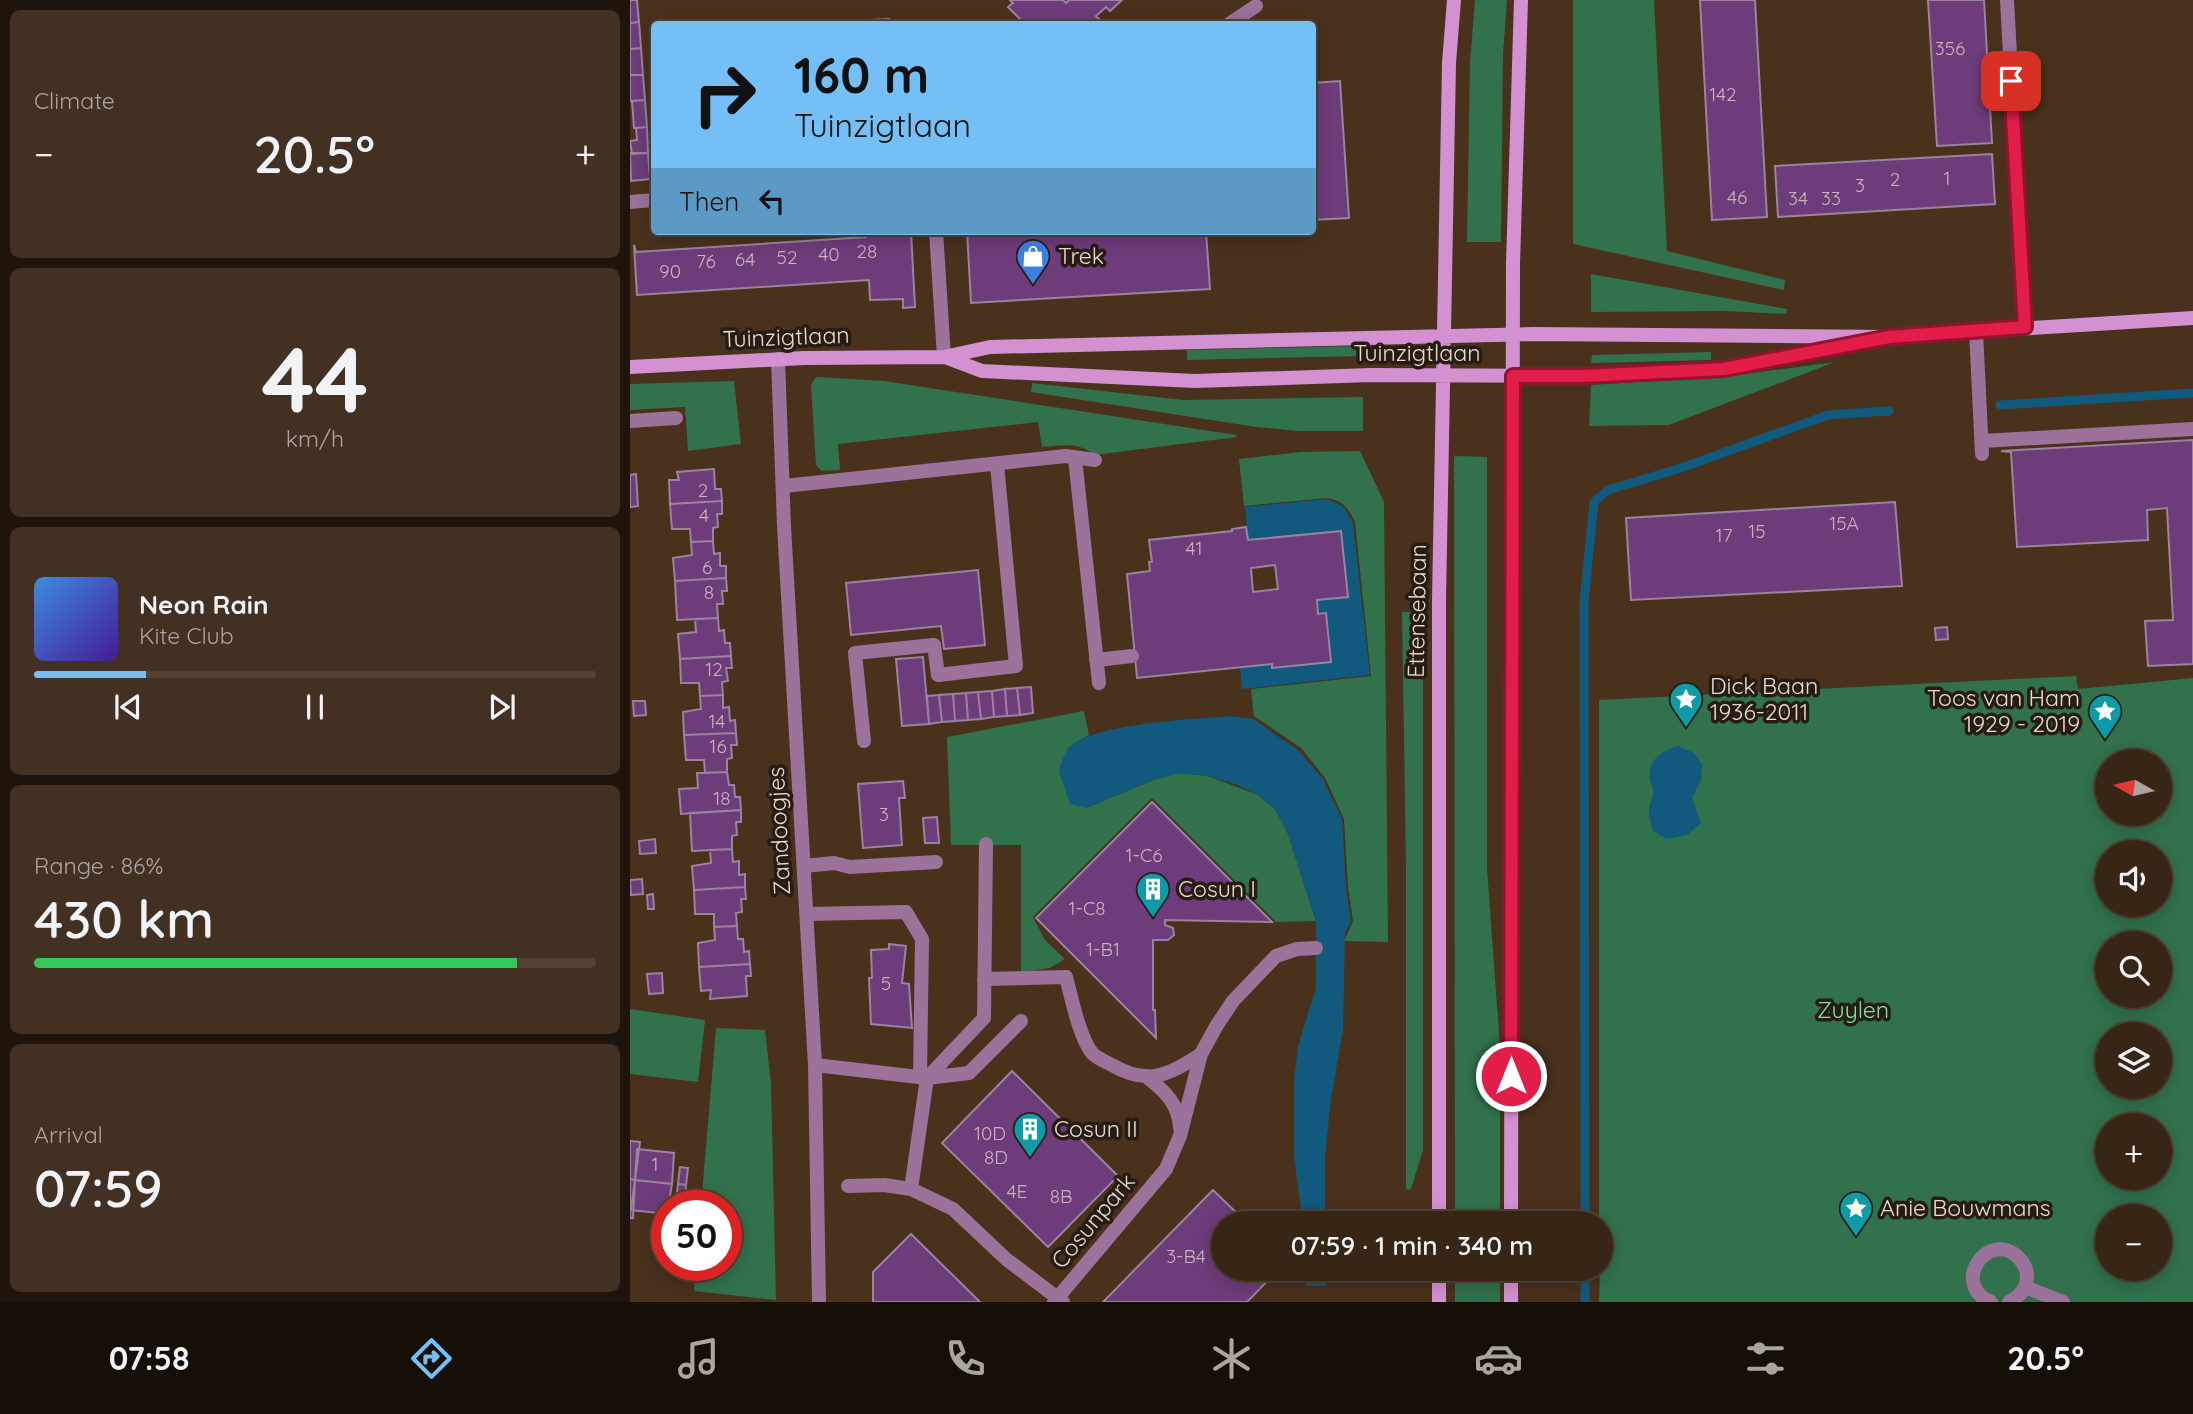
<!DOCTYPE html>
<html lang="en">
<head>
<meta charset="utf-8">
<style>
  body { margin:0; font-family:Quicksand,sans-serif; background:#423122; color:#f1f3f6; height:100vh; display:flex; flex-direction:column; font-size:26px; white-space:nowrap }
  * { box-sizing:border-box; margin:0 }
  p { font-size:23px; color:#aaa5a0 }
  .icon { flex:none; width:38px; height:38px; fill:none; stroke:currentColor; stroke-width:2; stroke-linecap:round; stroke-linejoin:round }
  .map { position:relative; flex:1; overflow:hidden }
  .panel { display:flex; flex-direction:column; gap:10px; padding:10px; background:#1e140c; width:630px }
  .panel>* { flex:none }
  .hud { position:absolute; left:21px; top:21px; width:665px; height:214px; border-radius:7px; box-shadow:0 4px 18px #0003,0 0 0 2px #514234; background:#74c0f6; color:#111; overflow:hidden }
  .needle { width:46px; rotate:278deg }
  .fabs { position:absolute; left:1465px; top:749px; display:grid; gap:14px }
  .fabs a { display:grid; place-items:center; width:77px; height:77px; border-radius:50%; background:#372515; box-shadow:0 4px 18px #0003,0 0 0 2px #514234; font-size:35px }
  .speed { position:absolute; left:21px; top:1190px; display:flex; gap:14px; font-size:35px; font-weight:700; text-align:center }
  .speed>* { display:grid; place-content:center; width:91px; height:91px; border-radius:50%; background:#372515; box-shadow:0 4px 18px #0003,0 0 0 2px #514234; line-height:1 }
  .speed .limit { border:10px solid #d22; background:#fff; color:#111 }
  .pin { position:absolute; display:grid; place-items:center; width:60px; height:60px; color:#fff; margin:-30px; border-radius:14px; box-shadow:0 4px 10px #0006 }
  .me { position:absolute; width:77px; margin:-38px; rotate:0deg; stroke-linejoin:round; filter:drop-shadow(0 0 5px #0008) }
  .turn { display:flex; align-items:center; gap:24px; height:147px; padding:0 28px; font-size:32px }
  .turn .icon { width:91px; height:91px; stroke-width:2.5 }
  .turn b { display:block; font-size:49px; line-height:60px }
  .then { display:flex; align-items:center; height:66px; padding:0 28px; background:#0003; gap:14px; font-size:26px }
  .big { font-size:52px; font-weight:600; line-height:1.1 }
  .panel .tile { flex:1; display:flex; flex-direction:column; justify-content:center; gap:10px; min-width:0; padding:0 24px; border-radius:10px; background:#423122 }
  .panel .dial { align-items:center; gap:0 }
  .dial b { font-size:91px; line-height:1 }
  .song { display:flex; align-items:center; gap:21px }
  .cover { width:84px; height:84px; border-radius:10px; background:linear-gradient(135deg,hsl(210 70% 55%),hsl(260 70% 35%)) }
  .played { height:7px; border-radius:4px; background:linear-gradient(90deg,#74c0f6 20%,#514234 20%) }
  .keys { display:flex; justify-content:space-around; direction:ltr }
  .heat { display:flex; justify-content:space-between; align-items:center; font-size:38px; direction:ltr }
  .charge { height:10px; border-radius:5px; background:linear-gradient(90deg,#34c759 86%,#514234 0) }
  .trip { position:absolute; left:581px; top:1211px; width:402px; height:70px; border-radius:35px; background:#372515; box-shadow:0 4px 18px #0003,0 0 0 2px #514234; font-weight:600; line-height:70px; text-align:center }
  .tab-bar { display:flex; height:112px; justify-content:space-around; align-items:center; background:#160f08; color:#aaa5a0 }
  .tab-bar .icon { width:49px; height:49px }
  .tab-bar .active { color:#74c0f6 }
  .tab-bar b { font-size:32px; color:#f1f3f6 }
  main { display:flex; flex:1; min-height:0 }
  .map>svg:first-child { display:block }
</style>
</head>
<body>
<main>
<section class="panel">
<div class="tile"><p>Climate</p>
<div class="heat"><a>−</a><b class="big">20.5°</b><a>+</a></div>
</div>
<div class="tile dial"><b>44</b><p>km/h</p></div>
<div class="tile">
<div class="song"><i class="cover"></i><div><b>Neon Rain</b><p>Kite Club</p></div></div>
<div class="played"></div>
<div class="keys"><svg class="icon" aria-label="previous" viewBox="0 0 24 24"><path d="M18 5L8 12l10 7zM5 5v14"/></svg><svg class="icon" aria-label="pause" viewBox="0 0 24 24"><path d="M8 5v14M16 5v14"/></svg><svg class="icon" aria-label="next" viewBox="0 0 24 24"><path d="M6 5l10 7-10 7zM19 5v14"/></svg></div>
</div>
<div class="tile"><p>Range · 86%</p><b class="big">430 km</b><div class="charge"></div></div>
<div class="tile"><p>Arrival</p><b class="big">07:59</b></div>
</section>
<div class="map">
<svg width="1563" height="1302" viewBox="0 0 1563 1302">
  <rect width="100%" height="100%" fill="#49311c"/>
  <path fill="#31714c" fill-rule="evenodd" d="M845,0H877L873,55L871,242H837L840,62Z
    M943,0H1024L1037,251L1155,280L1154,290L943,244Z
    M961,274L1157,309L1156,314L1096,311L961,312Z
    M732,346V356L557,360V350Z
    M1081,352V360L961,363L962,355Z
    M1205,362L1039,425L959,426L961,385L1108,375Z
    M186,377L254,381L606,435L607,437L464,455C448,441 431,446 412,447L408,422L208,444L210,470L192,471L186,465L181,385Z
    M104,381L111,444L58,451L55,407L0,410V384Z
    M402,383L553,400L733,397V431H669L626,427L401,392Z
    M730,451L754,502L758,942L714,941L723,921L718,887L714,819L695,778L671,748L624,716L621,689L741,676L725,522C719,508 711,500 697,498L614,506L609,459L671,452Z
    M824,456L857,457V868L870,1047V1223H825Z
    M772,612H793V1150L781,1189L778,1190L776,1188V868Z
    M1446,676L1448,689L1563,678V1302H969L971,1223H969V700ZM1477,761H1530V814H1477ZM1477,852H1530V905H1477ZM1477,943H1530V996H1477ZM1477,1034H1530V1087H1477ZM1477,1125H1530V1178H1477ZM1477,1216H1530V1269H1477Z
    M454,711L459,735L437,749L456,808L523,780L549,773L578,776L628,795L645,809L658,834L686,921L646,922L522,798L403,917L415,940L435,959L420,968L391,972V845H321L317,737Z
    M0,1009L75,1020L68,1082L0,1074Z
    M86,1028L135,1030L141,1084L146,1300L64,1291L66,1265H96V1206H71Z
    M825,1269H870V1302H825Z"/>
  <path fill="#11597d" d="M697,499L713,506L723,522L740,675L612,689L610,667L688,614L686,597L717,593L711,531L618,540L615,507Z
    M602,716L623,719L668,750L693,779L712,819L716,888L721,921L715,933L713,1029L701,1099L695,1157V1223H673L664,1157V1081L668,1046L686,988V921L658,834L645,809L628,795L605,784L578,776L550,773L523,780L456,808L440,804L429,771C431,765 433,756 437,750C456,723 568,719 602,716Z
    M1048,746L1064,753L1072,764L1071,781L1062,797L1071,823L1057,835L1036,839L1023,831C1021,824 1019,816 1019,808C1020,803 1023,798 1023,792C1024,784 1022,789 1020,781C1017,760 1031,751 1048,746Z
    M675,1269H695L696,1286H676Z"/>
  <g fill="none" stroke-linecap="round" stroke-linejoin="round">
    <path stroke="#11597d" stroke-width="9" d="M1370,405L1563,393
      M955,1223L954,601L964,502L978,490L1051,468L1198,415L1259,411
      M955,1269V1302"/>
  </g>
  <path fill="#6d3c7a" stroke="#99839f" stroke-width="2" fill-rule="evenodd" d="M0,0H7L9,22L0,23Z
    M380,0H433L436,3L439,0H492L480,11L476,7L466,16L470,20L465,24H395L378,7L383,3Z
    M1070,0H1125L1137,217L1082,220Z
    M1298,0H1354L1362,143L1307,146Z
    M259,19V24H197L196,22Z
    M9,22L11,48L0,49V23Z
    M11,48L13,75H0V49Z
    M0,75H13L15,100L0,101Z
    M24,77V154L22,78Z
    M710,81L719,218L682,220V83Z
    M15,100L17,127L4,128L2,101Z
    M17,127L18,153L2,154L0,141L7,140L6,128Z
    M0,153H18L20,179L1,181Z
    M1362,154L1365,204L1148,217L1145,166Z
    M236,231H281L285,307L273,308V299L240,300L239,280L7,295L4,245L6,252L236,237Z
    M337,231H576L580,289L341,303Z
    M1563,440V664L1518,666L1515,621L1543,620L1537,508L1517,510L1518,540L1387,547L1381,452L1371,451Z
    M84,469L85,489H91L92,501L40,504L39,480H49L47,472Z
    M6,474L8,506L0,507V475Z
    M92,501V514H87L88,527L83,528V541L61,542L60,529H42L40,504Z
    M1265,502L1272,586L1001,600L996,518Z
    M616,527L618,540L711,531L718,597L687,600L688,614L696,613L701,662L642,668V664L507,678L497,574L520,571L519,562H522L519,540L602,531V529ZM645,565L648,589L623,592L621,568Z
    M83,541L84,554L90,553V566H96V578L45,581L43,558L62,555L61,542Z
    M348,570L355,645L314,649L311,626L221,635L216,583Z
    M96,578L97,591H92L93,604H87L88,618L47,620L45,581Z
    M88,618L89,631L94,630L95,643H100L101,656L50,659L48,634L66,632L65,619Z
    M1317,627L1318,639L1306,640L1305,628Z
    M101,656L102,668H96L98,681L92,682L93,695L70,696L69,683H51L50,659Z
    M293,657L299,724L272,726L266,659Z
    M401,687L403,713L390,715L387,688Z
    M387,688L390,715L377,716L375,689Z
    M375,689L377,716L364,717L362,691Z
    M362,691L364,717L351,719L348,692Z
    M348,692L351,719L338,720L336,693Z
    M336,693L338,720L325,721L323,694Z
    M323,694L325,721L312,722L309,695Z
    M93,695V708L99,707L100,721L105,720L106,733L54,735L53,712L71,709L70,696Z
    M309,695L312,722L299,724L297,696Z
    M3,701H15L16,715L4,716Z
    M106,733L107,745H101L102,758L97,759V772L75,773L74,760H56L54,735Z
    M97,772L99,785H104L105,797H110L111,810L51,814L49,789L68,788L67,773Z
    M273,781L275,798H269L272,845L233,848L228,784Z
    M522,802L642,922L535,920V925L543,928L544,935L538,940H523V1010H525L526,1038L406,918Z
    M111,810V822H106L107,835L102,836V849L62,851L60,813Z
    M307,817L309,843H295L293,818Z
    M25,839L26,853L10,854L9,841Z
    M102,849L103,862L109,861V875L115,874V887L64,890L62,866L81,863L80,850Z
    M12,879L13,894L1,895L0,880Z
    M115,887L116,899H111L112,912L106,913L107,926L84,927V914H65L64,890Z
    M23,894L24,909H18L17,895Z
    M107,926L108,939H113L114,952L119,951L120,964L69,967L68,943L85,940L84,927Z
    M259,944L276,946L272,983L279,984L282,1028L241,1024L239,978H242L241,950L259,949Z
    M120,964L121,976H116L117,996L80,999L81,990L71,991L69,967Z
    M32,973L33,993L19,994L17,974Z
    M382,1071L488,1176L418,1247L312,1143Z
    M0,1141L10,1142L5,1180L0,1179Z
    M7,1149L44,1153L42,1184L5,1180Z
    M50,1167L58,1168L56,1185L48,1184Z
    M0,1179L5,1180L3,1218H0Z
    M5,1180L42,1184L37,1214L1,1210Z
    M48,1184L56,1185L55,1202L46,1201Z
    M583,1190L617,1223H593V1269H649L617,1302H473Z
    M281,1234L350,1302H243V1272Z"/>
  <g fill="none" stroke-linecap="round" stroke-linejoin="round">
    <path stroke="#9b729a" stroke-width="14" d="M1377,0L1395,327
      M1346,331L1352,454
      M1352,441L1563,429
      M445,458L469,683
      M466,660L502,656
      M234,741L225,653L304,645L308,675L386,666L367,464
      M174,866L204,863L220,867L306,862
      M177,914L276,912L292,939L290,1077
      M297,1078L339,1073L391,1021
      M1395,1287L1433,1302
      M1361,1302C1320,1285 1357,1229 1388,1257C1393,1262 1397,1269 1397,1276C1397,1289 1389,1297 1379,1302"/>
    <path stroke="#9b729a" stroke-width="14" d="M599,24L626,6
      M0,202L24,200
      M306,231L314,357
      M148,359L154,526L185,1065L189,1302
      M0,421L46,418
      M154,486L436,456L465,460
      M354,979L436,977C441,996 450,1040 463,1054C467,1058 476,1062 482,1065C517,1086 540,1075 571,1054
      M185,1065L297,1078L354,1018L356,844
      M518,1078C535,1091 549,1105 550,1128
      M218,1186L254,1185L281,1189L323,1209L376,1259L433,1302
      M281,1189L297,1078
      M424,1302L536,1169L550,1136L571,1054L587,1025L603,1001L646,956L667,949L686,948"/>
    <path stroke="#d391d2" stroke-width="14" d="M315,357L352,371L565,381L741,375L952,376L1094,369L1227,343
      M0,367L174,358L314,357L360,347L903,334L1259,337L1563,318
      M809,1223V600L819,63L824,0
      M881,1223L883,264L891,0
      M809,1269V1302
      M881,1269V1302"/>
  </g>
  <g fill="none" stroke-linecap="round" stroke-linejoin="round">
    <defs>
      <path id="route" d="M881,1076L883,376H952L1094,369L1259,337L1395,327L1381,81"/>
    </defs>
    <use href="#route" stroke="#92132f" stroke-width="18"/>
    <use href="#route" stroke="#e11d48" stroke-width="12"/>
  </g>
  <defs>
    <symbol id="shop-pin" viewBox="-11 -11 22 30"><path d="M0 17L-7.5 6A9.5 9.5 0 1 1 7.5 6Z" fill="#3f7fe0" stroke="#271c13"/><path d="M-5-2.5h2.3a2.7 3.5 0 0 1 5.4 0H5L5.5 6h-11ZM-1.5-2.5h3a1.5 2.3 0 0 0-3 0Z" fill="#fff"/></symbol>
    <symbol id="sight-pin" viewBox="-11 -11 22 30"><path d="M0 17L-7.5 6A9.5 9.5 0 1 1 7.5 6Z" fill="#0f9aa8" stroke="#271c13"/><path d="M0-6L1.8-2.2L6-1.7L2.9 1.2L3.7 5.4L0 3.3L-3.7 5.4L-2.9 1.2L-6-1.7L-1.8-2.2Z" fill="#fff"/></symbol>
    <symbol id="building-pin" viewBox="-11 -11 22 30"><path d="M0 17L-7.5 6A9.5 9.5 0 1 1 7.5 6Z" fill="#0f9aa8" stroke="#271c13"/><path d="M-4-6H4V6H1V3H-1V6H-4ZM-2.5-4.3h1.7v1.8h-1.7ZM.8-4.3h1.7v1.8H.8ZM-2.5-1h1.7V.8h-1.7ZM.8-1h1.7V.8H.8Z" fill="#fff"/></symbol>
  </defs>
  <g fill-rule="evenodd">
    <use href="#shop-pin" x="384" y="237" width="38" height="52"/>
    <use href="#sight-pin" x="1037" y="680" width="38" height="52"/>
    <use href="#sight-pin" x="1456" y="692" width="38" height="52"/>
    <use href="#building-pin" x="504" y="870" width="38" height="52"/>
    <use href="#building-pin" x="381" y="1110" width="38" height="52"/>
    <use href="#sight-pin" x="1207" y="1189" width="38" height="52"/>
  </g>
  <g text-anchor="middle" stroke-width="7" stroke-linejoin="round" paint-order="stroke">
    <g font-size="19" fill="#cab2b8">
      <text x="1320" y="55">356</text>
      <text x="1093" y="101">142</text>
      <text x="1317" y="185">1</text>
      <text x="1265" y="186">2</text>
      <text x="1230" y="192">3</text>
      <text x="1107" y="204">46</text>
      <text x="1168" y="205">34</text>
      <text x="1201" y="205">33</text>
      <text x="237" y="258">28</text>
      <text x="199" y="261">40</text>
      <text x="157" y="264">52</text>
      <text x="115" y="266">64</text>
      <text x="76" y="268">76</text>
      <text x="40" y="278">90</text>
      <text x="73" y="497">2</text>
      <text x="74" y="522">4</text>
      <text x="1214" y="530">15A</text>
      <text x="1127" y="538">15</text>
      <text x="1094" y="542">17</text>
      <text x="564" y="555">41</text>
      <text x="77" y="574">6</text>
      <text x="79" y="599">8</text>
      <text x="84" y="676">12</text>
      <text x="87" y="728">14</text>
      <text x="88" y="753">16</text>
      <text x="92" y="805">18</text>
      <text x="254" y="821">3</text>
      <text x="514" y="862">1-C6</text>
      <text x="457" y="915">1-C8</text>
      <text x="473" y="956">1-B1</text>
      <text x="256" y="990">5</text>
      <text x="360" y="1140">10D</text>
      <text x="366" y="1164">8D</text>
      <text x="25" y="1171">1</text>
      <text x="387" y="1198">4E</text>
      <text x="431" y="1203">8B</text>
      <text x="556" y="1263">3-B4</text>
    </g>
    <g font-size="23" fill="#e9dacd" stroke="#271c13" text-anchor="start">
      <text x="428" y="264">Trek</text>
      <text x="1080" y="694">Dick Baan<tspan x="1080" dy="26">1936-2011</tspan></text>
      <text x="1450" y="706" text-anchor="end">Toos van Ham<tspan x="1450" dy="26">1929 - 2019</tspan></text>
      <text x="548" y="897">Cosun I</text>
      <text x="424" y="1137">Cosun II</text>
      <text x="1250" y="1216">Anie Bouwmans</text>
    </g>
    <g font-size="23" fill="#e9dacd" stroke="#271c13">
      <text transform="translate(156 337) rotate(-2)" y="8">Tuinzigtlaan</text>
      <text x="787" y="361">Tuinzigtlaan</text>
      <text transform="translate(787 611) rotate(-89)" y="8">Ettensebaan</text>
      <text transform="translate(149 831) rotate(-93)" y="8">Zandoogjes</text>
      <text transform="translate(463 1221) rotate(-50)" y="8">Cosunpark</text>
    </g>
    <g font-size="23" fill="#74e5a2" stroke="#271c13">
      <text x="1223" y="1018">Zuylen</text>
    </g>
  </g>
</svg>
<div class="fabs">
<a><svg class="needle" viewBox="-14 -14 28 28"><path d="M0-13l5 13h-10z" fill="#e53935"/><path d="M0 13l5-13h-10z" fill="#aaa5a0"/></svg></a>
<a><svg class="icon" aria-label="sound" viewBox="0 0 24 24"><path d="M4 9h4l5-4v14l-5-4H4zM17 9q2 3 0 6"/></svg></a>
<a><svg class="icon" aria-label="search" viewBox="0 0 24 24"><circle cx="10" cy="10" r="6"/><path d="M15 15l6 6"/></svg></a>
<a><svg class="icon" aria-label="layers" viewBox="0 0 24 24"><path d="M12 4l9 5-9 5-9-5zM3 14l9 5 9-5"/></svg></a>
<a>+</a>
<a>−</a>
</div>
<div class="speed"><div class="limit">50</div></div>
<div class="pin" style="left:1381px;top:81px;background:#d93025"><svg class="icon" aria-label="arrive" viewBox="0 0 24 24"><path d="M6 21V4h12l-3 4 3 4H6"/></svg></div>
<svg class="me" style="left:881px;top:1076px" viewBox="-20 -20 40 40"><circle r="17" fill="#e11d48" stroke="#fff" stroke-width="3"/><path d="M0-11L8 9 0 5-8 9z" fill="#fff"/></svg>
<div class="trip">07:59 · 1 min · 340 m</div>
<div class="hud">
<div class="turn"><svg class="icon" aria-label="right" viewBox="0 0 24 24"><path d="M7 20v-9h11M14 6l5 5-5 5"/></svg><div><b>160 m</b>Tuinzigtlaan</div></div>
<div class="then">Then<svg class="icon" aria-label="left" viewBox="0 0 24 24"><path d="M17 20v-9H6M10 6l-5 5 5 5"/></svg></div>
</div>
</div>
</main>
<nav class="tab-bar">
<b>07:58</b>
<svg class="icon active" aria-label="directions" viewBox="0 0 24 24"><path d="M12 3l9 9-9 9-9-9zM9 14v-3h6M13 9l2 2-2 2"/></svg>
<svg class="icon" aria-label="music" viewBox="0 0 24 24"><path d="M9 18V5l10-2v13"/><circle cx="6" cy="18" r="3"/><circle cx="16" cy="16" r="3"/></svg>
<svg class="icon" aria-label="phone" viewBox="0 0 24 24"><path d="M5 4h4l2 5-3 2q2 4 5 5l2-3 5 2v4C11 20 4 13 5 4z"/></svg>
<svg class="icon" aria-label="climate" viewBox="0 0 24 24"><path d="M12 3v18M4 7l16 10M4 17L20 7"/></svg>
<svg class="icon" aria-label="car" viewBox="0 0 24 24"><path d="M5 17H2v-5l4-1 3-4h7l3 4 3 1v5h-3M9 17h6M6 11h13"/><circle cx="7" cy="17" r="2"/><circle cx="17" cy="17" r="2"/></svg>
<svg class="icon" aria-label="filters" viewBox="0 0 24 24"><path d="M4 7h16M4 17h16"/><circle cx="9" cy="7" r="2"/><circle cx="15" cy="17" r="2"/></svg>
<b>20.5°</b>
</nav>
</body>
</html>
